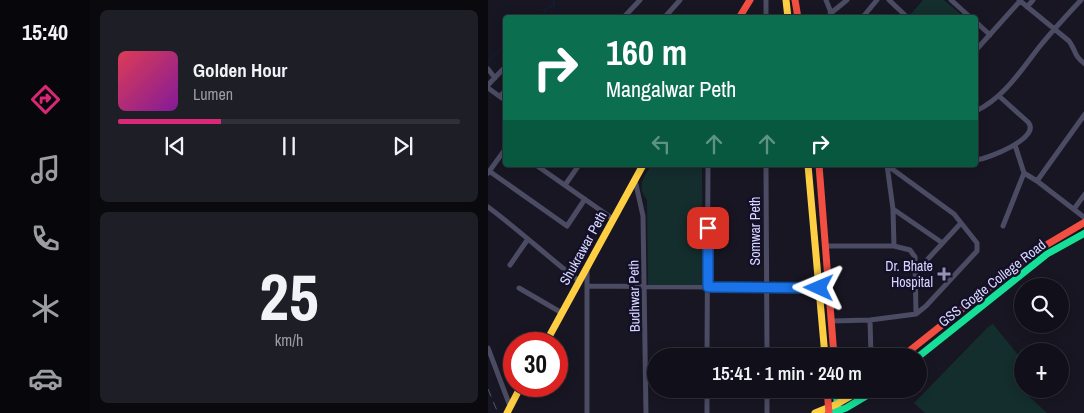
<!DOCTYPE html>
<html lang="en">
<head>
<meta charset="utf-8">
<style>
  body { margin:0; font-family:"Archivo Narrow",sans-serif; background:#1e1e27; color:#f1f3f6; height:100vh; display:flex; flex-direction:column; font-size:19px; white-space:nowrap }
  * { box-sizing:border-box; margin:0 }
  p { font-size:16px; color:#9c9da2 }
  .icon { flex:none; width:28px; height:28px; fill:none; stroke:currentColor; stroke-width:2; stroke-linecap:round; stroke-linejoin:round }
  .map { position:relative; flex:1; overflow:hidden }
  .sheet { display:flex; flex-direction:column; gap:10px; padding:10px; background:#09090e; width:398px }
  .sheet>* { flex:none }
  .top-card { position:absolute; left:15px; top:15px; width:475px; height:152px; border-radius:5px; box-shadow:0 2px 12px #0003,0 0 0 1px #303039; background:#0b6e4f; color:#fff; overflow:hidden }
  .buttons { position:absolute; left:526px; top:278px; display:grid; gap:10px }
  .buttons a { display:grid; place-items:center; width:55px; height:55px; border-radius:50%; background:#11101a; box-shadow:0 2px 12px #0003,0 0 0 1px #303039; font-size:25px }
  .speed { position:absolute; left:15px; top:332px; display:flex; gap:10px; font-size:25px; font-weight:700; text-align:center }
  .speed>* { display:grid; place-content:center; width:65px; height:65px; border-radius:50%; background:#11101a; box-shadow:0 2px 12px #0003,0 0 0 1px #303039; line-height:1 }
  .speed .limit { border:8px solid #d22; background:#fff; color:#111 }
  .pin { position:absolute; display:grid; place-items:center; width:42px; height:42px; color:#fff; margin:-21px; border-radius:10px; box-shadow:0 2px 8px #0006 }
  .me { position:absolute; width:55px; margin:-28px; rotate:271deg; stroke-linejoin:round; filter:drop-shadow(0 0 4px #0008) }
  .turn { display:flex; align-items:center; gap:18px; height:105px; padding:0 20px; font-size:22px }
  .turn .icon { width:65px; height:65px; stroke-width:2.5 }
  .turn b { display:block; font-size:35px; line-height:42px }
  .lanes { display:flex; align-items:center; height:48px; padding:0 20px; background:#0003; justify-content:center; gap:25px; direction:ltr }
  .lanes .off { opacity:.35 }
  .sheet .card { flex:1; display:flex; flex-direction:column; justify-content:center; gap:8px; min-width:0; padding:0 18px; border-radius:8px; background:#1e1e27 }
  .sheet .dial { align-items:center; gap:0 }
  .dial b { font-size:65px; line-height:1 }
  .song { display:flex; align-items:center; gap:15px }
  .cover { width:60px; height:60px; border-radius:8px; background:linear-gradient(135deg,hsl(350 70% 55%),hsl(290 70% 35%)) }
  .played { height:5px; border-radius:2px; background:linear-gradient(90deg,#db2777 30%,#303039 30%) }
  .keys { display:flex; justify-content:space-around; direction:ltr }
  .trip { position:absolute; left:159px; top:348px; width:280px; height:50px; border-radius:25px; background:#11101a; box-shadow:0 2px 12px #0003,0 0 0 1px #303039; font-weight:600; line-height:50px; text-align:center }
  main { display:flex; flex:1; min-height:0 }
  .tab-bar { display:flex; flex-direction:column; width:90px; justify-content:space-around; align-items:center; background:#07060a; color:#9c9da2 }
  .tab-bar .icon { width:35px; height:35px }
  .tab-bar .selected { color:#db2777 }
  .tab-bar b { font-size:22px; color:#f1f3f6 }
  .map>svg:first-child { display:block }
</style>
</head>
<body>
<main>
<nav class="tab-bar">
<b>15:40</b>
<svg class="icon selected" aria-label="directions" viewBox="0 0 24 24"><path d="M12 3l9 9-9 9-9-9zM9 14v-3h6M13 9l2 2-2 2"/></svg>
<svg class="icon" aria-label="music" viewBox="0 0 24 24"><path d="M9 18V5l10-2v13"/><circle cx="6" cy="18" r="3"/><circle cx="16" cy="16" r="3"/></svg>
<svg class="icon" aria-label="phone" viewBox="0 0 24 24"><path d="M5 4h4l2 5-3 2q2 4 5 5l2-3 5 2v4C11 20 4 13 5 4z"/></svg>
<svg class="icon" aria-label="climate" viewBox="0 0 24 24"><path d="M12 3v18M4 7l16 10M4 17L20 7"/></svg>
<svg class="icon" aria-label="car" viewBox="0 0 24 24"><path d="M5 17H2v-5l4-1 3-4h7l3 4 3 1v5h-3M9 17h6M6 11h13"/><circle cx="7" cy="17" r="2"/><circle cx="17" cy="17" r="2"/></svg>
</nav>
<section class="sheet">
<div class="card">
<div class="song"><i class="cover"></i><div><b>Golden Hour</b><p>Lumen</p></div></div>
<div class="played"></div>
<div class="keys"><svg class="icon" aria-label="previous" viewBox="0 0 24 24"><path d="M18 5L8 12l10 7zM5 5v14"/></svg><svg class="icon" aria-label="pause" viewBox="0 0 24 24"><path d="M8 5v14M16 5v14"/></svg><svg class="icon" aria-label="next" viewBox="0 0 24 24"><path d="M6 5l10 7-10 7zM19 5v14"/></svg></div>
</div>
<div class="card dial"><b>25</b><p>km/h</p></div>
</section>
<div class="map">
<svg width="597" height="413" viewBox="0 0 597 413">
  <rect width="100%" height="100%" fill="#171622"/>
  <path fill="#142e2d" d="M435,0H456L476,17L423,18L421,16Z
    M163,165H214L215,285L160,286L159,200C148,187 156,177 163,165Z
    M505,324L535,361V384L532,388L559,413H437L426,403L500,327Z"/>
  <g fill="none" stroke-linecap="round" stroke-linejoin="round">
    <path stroke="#0b2343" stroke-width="1" d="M56,18V12L59,8L66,6V0
      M0,62C6,54 13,51 18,42"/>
    <path stroke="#4b4b63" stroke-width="5" d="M278,0V18
      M338,0L342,10L343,18
      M401,0L420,18
      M463,0L483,18
      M531,0L581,41C588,50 585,55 597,64
      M539,7L545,0
      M343,13L359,0
      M135,18L152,0
      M176,18L192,0
      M374,18L389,0
      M488,22L502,35
      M488,50L532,1
      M0,69L7,78
      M0,85L18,66
      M0,88L18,101
      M12,96L18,90
      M488,111C517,97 533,70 552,46C565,30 579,15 593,0
      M488,160C499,159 554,138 540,122L511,96
      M48,165L125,219
      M278,165L279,356
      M399,165L405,209L406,246
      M1,171L79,226L97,199
      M0,173L18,148
      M536,173L549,181L597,218
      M147,180L155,216L158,413
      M549,181L597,114
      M77,185L91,165
      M0,207C31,230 60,257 91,281
      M405,209L453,242
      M586,209L597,194
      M515,226L536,173L527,145
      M337,246H406L422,250L427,257L428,314
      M22,265L40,239
      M99,269V413
      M427,273L473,223
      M99,286L331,288
      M31,288L74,313
      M382,320L383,356
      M343,321L382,320L428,314L438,306L489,251V243L466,214L400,166
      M0,348L22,406
      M219,356L220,165
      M279,389V413
      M219,413V389"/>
    <path stroke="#16e098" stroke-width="7" d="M430,357L559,254L597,233
      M348,389L350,413
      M344,413L358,408L390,389"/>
    <path stroke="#ffcf43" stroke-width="7" d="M298,0L300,18
      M320,165L337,356
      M57,344L155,165
      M19,413L33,386
      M327,413L349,404L375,389"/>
    <path stroke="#f24e42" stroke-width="7" d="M307,0L310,18
      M251,18L262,0
      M331,165L346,356
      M415,356L543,254L597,222
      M339,389L341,413"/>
    <path stroke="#435c6c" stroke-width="1" stroke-dasharray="8 6" stroke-linecap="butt" d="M0,389L10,413"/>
  </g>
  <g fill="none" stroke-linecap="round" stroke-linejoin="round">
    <defs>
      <path id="route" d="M220,228V287L331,288"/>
    </defs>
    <use href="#route" stroke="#114b97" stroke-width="12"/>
    <use href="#route" stroke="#1a73e8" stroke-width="9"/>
  </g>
  <path fill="#9593b2" stroke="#131028" stroke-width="2" d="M453.5 266.5h5v5h5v5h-5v5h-5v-5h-5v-5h5z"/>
  <g text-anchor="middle" stroke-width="5" stroke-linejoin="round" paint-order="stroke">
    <g font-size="14" fill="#d9d7ff" stroke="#131028">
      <text transform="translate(267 231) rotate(-90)" y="5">Somwar Peth</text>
      <text transform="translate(95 248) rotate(-61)" y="5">Shukrawar Peth</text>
      <text transform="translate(504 283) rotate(-38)" y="5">GSS Gogte College Road</text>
      <text transform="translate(146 296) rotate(-91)" y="5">Budhwar Peth</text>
    </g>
    <g font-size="14" fill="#d9d7ff" stroke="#131028" text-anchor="end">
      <text x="445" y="271">Dr. Bhate<tspan x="445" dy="16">Hospital</tspan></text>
    </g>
  </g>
</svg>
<div class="buttons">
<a><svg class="icon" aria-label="search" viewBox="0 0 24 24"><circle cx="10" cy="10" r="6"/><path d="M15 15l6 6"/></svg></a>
<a>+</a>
</div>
<div class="speed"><div class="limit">30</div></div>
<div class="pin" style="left:220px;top:228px;background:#d93025"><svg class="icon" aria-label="arrive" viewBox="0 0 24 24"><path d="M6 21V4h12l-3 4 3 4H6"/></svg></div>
<svg class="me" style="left:331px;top:288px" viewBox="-20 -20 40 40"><path d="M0-17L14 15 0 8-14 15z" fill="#1a73e8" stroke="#fff" stroke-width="4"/></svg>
<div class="trip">15:41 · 1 min · 240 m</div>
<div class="top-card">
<div class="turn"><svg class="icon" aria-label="right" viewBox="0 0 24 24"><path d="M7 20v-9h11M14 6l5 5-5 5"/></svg><div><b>160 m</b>Mangalwar Peth</div></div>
<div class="lanes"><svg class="icon off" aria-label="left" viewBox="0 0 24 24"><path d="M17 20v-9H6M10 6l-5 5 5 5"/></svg><svg class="icon off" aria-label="ahead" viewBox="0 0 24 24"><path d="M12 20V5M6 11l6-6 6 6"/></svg><svg class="icon off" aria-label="ahead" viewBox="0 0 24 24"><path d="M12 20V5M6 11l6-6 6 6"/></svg><svg class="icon" aria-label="right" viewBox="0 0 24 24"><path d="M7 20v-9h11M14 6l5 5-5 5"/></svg></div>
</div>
</div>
</main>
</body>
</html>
